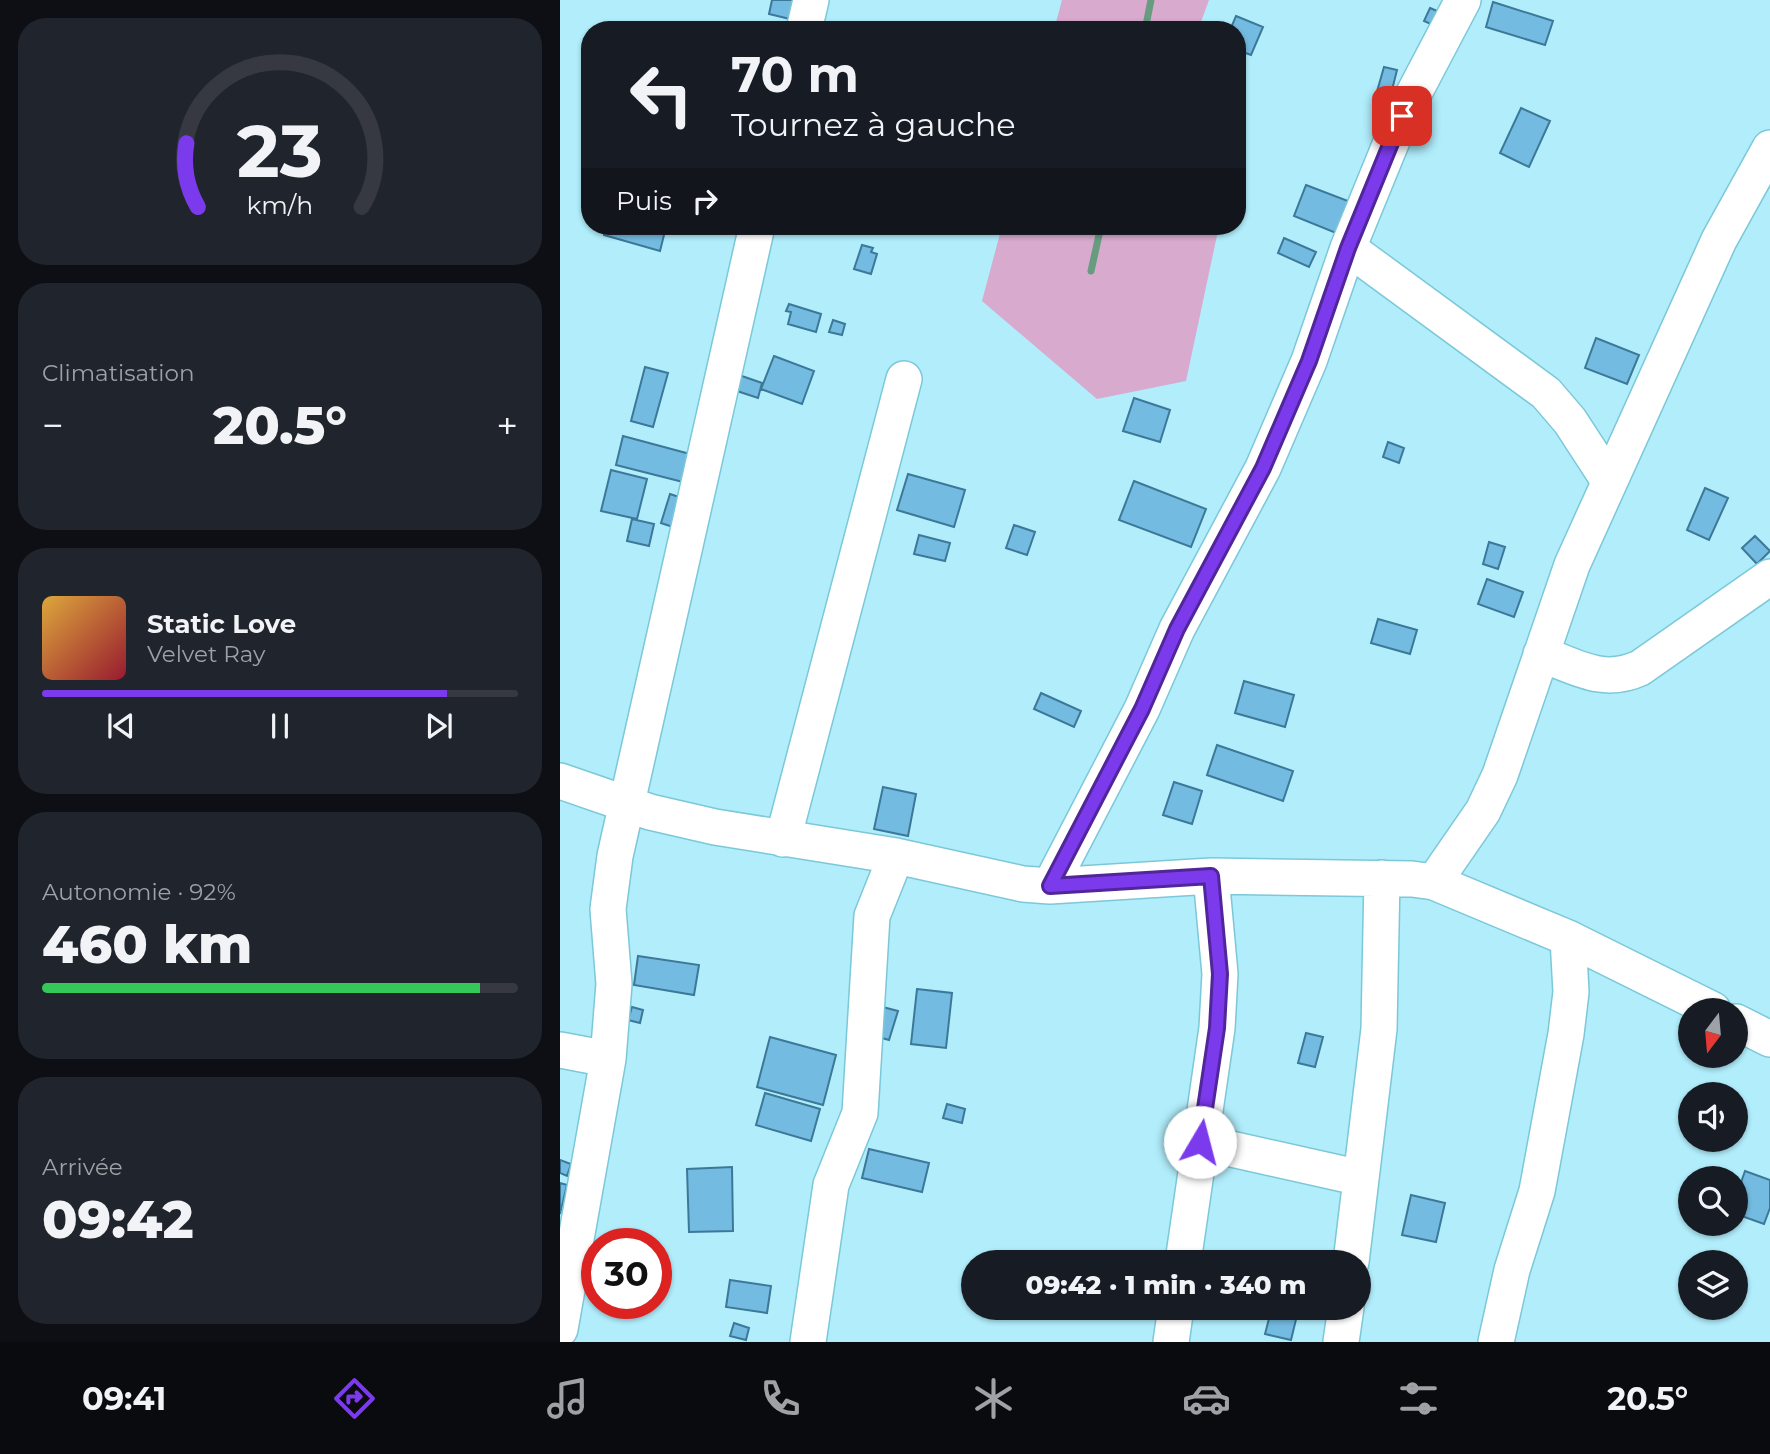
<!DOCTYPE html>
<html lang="fr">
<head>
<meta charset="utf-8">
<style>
  body { margin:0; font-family:Montserrat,sans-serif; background:#20242c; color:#f1f3f6; height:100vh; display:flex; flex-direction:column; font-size:26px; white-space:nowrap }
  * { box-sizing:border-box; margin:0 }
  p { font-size:23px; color:#9ea1a6 }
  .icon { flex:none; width:38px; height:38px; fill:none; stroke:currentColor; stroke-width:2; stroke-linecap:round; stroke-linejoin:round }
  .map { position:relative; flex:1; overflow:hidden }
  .details { display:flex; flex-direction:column; gap:18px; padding:18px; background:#0d0f14; width:560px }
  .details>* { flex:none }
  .hud { position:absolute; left:21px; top:21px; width:665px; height:214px; border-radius:28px; box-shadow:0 2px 5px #0004; background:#171b24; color:#f1f3f6; overflow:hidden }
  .needle { width:46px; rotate:196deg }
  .buttons { position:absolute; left:1118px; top:998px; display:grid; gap:14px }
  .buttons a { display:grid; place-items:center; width:70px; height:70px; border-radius:50%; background:#171b24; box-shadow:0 2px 5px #0004; font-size:35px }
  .speed { position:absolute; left:21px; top:1228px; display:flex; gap:14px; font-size:35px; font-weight:700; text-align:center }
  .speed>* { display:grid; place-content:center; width:91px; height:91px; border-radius:50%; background:#171b24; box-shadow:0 2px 5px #0004; line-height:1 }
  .speed .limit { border:10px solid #d22; background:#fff; color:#111 }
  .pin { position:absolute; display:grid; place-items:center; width:60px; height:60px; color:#fff; margin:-30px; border-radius:14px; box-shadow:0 4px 10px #0006 }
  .me { position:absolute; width:77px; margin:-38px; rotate:8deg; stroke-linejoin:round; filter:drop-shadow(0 0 5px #0008) }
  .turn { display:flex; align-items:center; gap:24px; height:147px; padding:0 35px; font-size:32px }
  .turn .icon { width:91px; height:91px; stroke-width:2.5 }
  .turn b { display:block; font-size:49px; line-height:60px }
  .then { display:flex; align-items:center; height:66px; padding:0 35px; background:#0003; gap:14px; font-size:26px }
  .big { font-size:52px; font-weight:800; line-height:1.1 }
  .details .card { flex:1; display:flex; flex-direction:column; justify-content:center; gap:10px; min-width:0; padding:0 24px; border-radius:28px; background:#20242c }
  .details .dial { align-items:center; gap:0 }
  .dial svg { height:182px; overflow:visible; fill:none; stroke:#363941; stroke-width:7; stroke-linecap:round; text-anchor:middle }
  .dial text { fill:#f1f3f6; stroke:none }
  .song { display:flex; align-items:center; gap:21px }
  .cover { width:84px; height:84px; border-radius:10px; background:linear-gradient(135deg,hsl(40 70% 55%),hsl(350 70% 35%)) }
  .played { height:7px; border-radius:4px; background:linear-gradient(90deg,#7c3aed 85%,#363941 85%) }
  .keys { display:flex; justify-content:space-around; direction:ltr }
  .heat { display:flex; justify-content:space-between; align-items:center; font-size:38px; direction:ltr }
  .charge { height:10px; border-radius:5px; background:linear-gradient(90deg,#34c759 92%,#363941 0) }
  .trip { position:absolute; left:401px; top:1250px; width:410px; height:70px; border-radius:35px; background:#171b24; box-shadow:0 2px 5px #0004; font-weight:800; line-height:70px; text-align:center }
  .dock { display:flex; height:112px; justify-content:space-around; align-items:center; background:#090b0e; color:#9ea1a6 }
  .dock .icon { width:49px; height:49px }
  .dock .on { color:#7c3aed }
  .dock b { font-size:32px; color:#f1f3f6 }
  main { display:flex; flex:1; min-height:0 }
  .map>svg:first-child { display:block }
</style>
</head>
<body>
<main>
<section class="details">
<div class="card dial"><svg viewBox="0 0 100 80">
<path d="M14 69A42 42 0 1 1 86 69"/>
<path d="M14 69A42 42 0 0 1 9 41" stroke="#7c3aed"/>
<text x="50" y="56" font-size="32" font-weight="700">23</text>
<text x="50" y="72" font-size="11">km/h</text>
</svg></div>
<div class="card"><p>Climatisation</p>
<div class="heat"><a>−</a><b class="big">20.5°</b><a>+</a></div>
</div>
<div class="card">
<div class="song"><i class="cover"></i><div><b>Static Love</b><p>Velvet Ray</p></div></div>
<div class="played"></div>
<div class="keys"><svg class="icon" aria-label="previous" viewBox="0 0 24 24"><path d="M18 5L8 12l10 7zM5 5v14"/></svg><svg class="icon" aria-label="pause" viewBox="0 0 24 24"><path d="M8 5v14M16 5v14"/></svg><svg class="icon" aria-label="next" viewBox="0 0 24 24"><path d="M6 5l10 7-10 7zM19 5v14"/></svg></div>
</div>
<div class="card"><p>Autonomie · 92%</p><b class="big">460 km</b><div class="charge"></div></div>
<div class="card"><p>Arrivée</p><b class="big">09:42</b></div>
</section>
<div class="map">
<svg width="1210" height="1342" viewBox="0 0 1210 1342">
  <rect width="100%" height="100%" fill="#b1edfb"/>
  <path fill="#d7aace" d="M502,0H649L638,30H494Z
    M442,226H659L626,381L537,399L422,301Z"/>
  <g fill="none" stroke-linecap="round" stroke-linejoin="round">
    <path stroke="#679c80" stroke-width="7" d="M585,30L591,0
      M531,271L541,226"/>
  </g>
  <path fill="#74bbe1" stroke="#3c7898" stroke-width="2" d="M212,0H236L230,19L209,14Z
    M933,2L993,21L985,45L926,27Z
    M870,8L887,15L882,29L864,21Z
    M676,16L703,27L691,55L677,50V30H670Z
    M824,67L837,70L830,98L816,95Z
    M961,108L990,121L969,167L940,153Z
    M746,185L788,201L776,233L734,216Z
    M46,226H101L106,227L100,251L44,235Z
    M724,238L756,252L749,267L718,253Z
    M302,245L313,248L311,252L317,254L311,274L294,269Z
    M229,304L261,314L256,332L228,324L231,312L226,311Z
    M273,320L285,324L282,335L269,332Z
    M1036,338L1079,355L1067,384L1025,368Z
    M214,356L254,371L242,404L201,389Z
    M85,367L108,373L93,427L71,421Z
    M176,374L202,383L198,398L171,389Z
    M574,398L610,410L600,442L563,431Z
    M63,436L130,454L123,482L56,465Z
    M828,442L844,448L839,463L823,457Z
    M51,470L87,479L77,519L41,511Z
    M348,474L405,490L394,527L337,510Z
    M574,481L646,509L631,547L559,520Z
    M1145,488L1168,498L1149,540L1127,530Z
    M110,494L131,501L122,530L101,523Z
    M72,519L94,524L89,546L67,541Z
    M454,525L475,532L467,555L446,548Z
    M359,535L390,543L385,561L354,554Z
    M1195,536L1210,551L1197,564L1182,548Z
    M929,542L945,547L938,569L923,564Z
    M927,579L963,592L954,617L918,604Z
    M818,619L857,630L850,654L811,643Z
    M684,681L734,695L725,727L675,713Z
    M481,693L521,711L514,727L474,709Z
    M657,745L733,771L723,801L647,775Z
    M614,782L642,791L632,824L603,815Z
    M323,787L356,794L348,836L314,829Z
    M78,956L139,965L134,995L74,985Z
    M357,989L392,993L386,1048L351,1044Z
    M319,1006L338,1011L329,1040L311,1035Z
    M72,1007L83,1010L80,1023L68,1020Z
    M746,1033L763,1037L755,1067L738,1063Z
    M210,1037L276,1055L263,1105L197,1087Z
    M205,1093L260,1109L251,1141L196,1125Z
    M387,1104L405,1109L402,1123L383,1118Z
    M309,1149L369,1163L362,1192L302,1178Z
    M0,1160L11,1164L7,1176L0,1173Z
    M172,1167L173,1231L129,1232L127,1169Z
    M1185,1171L1210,1180V1208L1204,1224L1176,1214V1197Z
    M0,1183L7,1185L0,1214Z
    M851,1195L885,1203L876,1242L842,1235Z
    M170,1280L211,1286L207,1313L166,1307Z
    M712,1307H739L731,1340L705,1334Z
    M174,1323L189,1328L186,1340L170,1336Z"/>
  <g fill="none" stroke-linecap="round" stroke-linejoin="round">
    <defs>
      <path id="minor" d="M244,30L251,0
        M788,248L986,393L1010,421L1049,481
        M981,654C1017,667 1043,685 1080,668L1210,577
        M0,781L90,812L155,827L336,856L463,884L490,886L651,876L852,879L874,882L1008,938L1153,1010
        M223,839L344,379
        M874,882L923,811L940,775L1012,565L1159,240L1210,148
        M490,886L582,709L617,629L703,468L749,361L788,248L842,116L903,0
        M1176,1022L1210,1039
        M0,1050L48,1059
        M640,1142L801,1178
        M623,1262L657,1028L660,974L651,876
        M791,1262L819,1029L822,878
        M0,1329L48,1059L54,984L48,909L55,856L197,226
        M248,1342L271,1185L300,1113L312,916L336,856
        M611,1342L616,1307
        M781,1342L786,1307
        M936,1342L952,1270L977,1191L1006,1034L1011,992L1008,938"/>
    </defs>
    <use href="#minor" stroke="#7bc8d9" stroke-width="38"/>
    <use href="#minor" stroke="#fff" stroke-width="35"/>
  </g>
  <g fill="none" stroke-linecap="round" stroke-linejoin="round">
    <defs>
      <path id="route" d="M640,1142L657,1028L660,974L651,876L490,886L582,709L617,629L703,468L749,361L788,248L842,116"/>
    </defs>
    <use href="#route" stroke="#51269a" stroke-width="18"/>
    <use href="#route" stroke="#7c3aed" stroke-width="12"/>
  </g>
</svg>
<div class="buttons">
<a><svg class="needle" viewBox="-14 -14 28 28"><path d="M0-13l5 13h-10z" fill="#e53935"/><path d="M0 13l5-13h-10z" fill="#9ea1a6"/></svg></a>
<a><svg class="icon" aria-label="sound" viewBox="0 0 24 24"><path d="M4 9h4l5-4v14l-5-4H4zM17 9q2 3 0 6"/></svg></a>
<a><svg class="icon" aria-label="search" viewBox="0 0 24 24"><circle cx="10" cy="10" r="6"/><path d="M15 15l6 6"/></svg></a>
<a><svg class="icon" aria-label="layers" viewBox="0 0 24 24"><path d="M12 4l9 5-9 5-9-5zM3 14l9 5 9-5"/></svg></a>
</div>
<div class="speed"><div class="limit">30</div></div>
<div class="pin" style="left:842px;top:116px;background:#d93025"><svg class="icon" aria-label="arrive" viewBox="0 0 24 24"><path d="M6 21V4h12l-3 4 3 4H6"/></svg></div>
<svg class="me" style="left:640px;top:1142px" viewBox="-20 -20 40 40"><circle r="19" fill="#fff"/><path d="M0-13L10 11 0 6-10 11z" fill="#7c3aed"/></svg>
<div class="trip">09:42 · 1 min · 340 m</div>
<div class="hud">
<div class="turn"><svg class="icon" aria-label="left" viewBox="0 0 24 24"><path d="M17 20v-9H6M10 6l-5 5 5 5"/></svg><div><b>70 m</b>Tournez à gauche</div></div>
<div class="then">Puis<svg class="icon" aria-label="right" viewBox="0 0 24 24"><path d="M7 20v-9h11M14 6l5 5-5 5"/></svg></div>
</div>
</div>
</main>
<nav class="dock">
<b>09:41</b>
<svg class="icon on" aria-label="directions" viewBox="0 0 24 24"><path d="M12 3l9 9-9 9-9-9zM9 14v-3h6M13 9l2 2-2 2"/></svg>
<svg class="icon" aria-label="music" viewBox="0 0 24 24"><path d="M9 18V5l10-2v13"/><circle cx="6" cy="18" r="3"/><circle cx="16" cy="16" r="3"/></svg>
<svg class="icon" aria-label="phone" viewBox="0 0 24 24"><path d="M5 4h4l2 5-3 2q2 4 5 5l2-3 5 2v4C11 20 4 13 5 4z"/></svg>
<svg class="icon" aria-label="climate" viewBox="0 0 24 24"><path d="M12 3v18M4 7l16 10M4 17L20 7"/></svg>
<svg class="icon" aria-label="car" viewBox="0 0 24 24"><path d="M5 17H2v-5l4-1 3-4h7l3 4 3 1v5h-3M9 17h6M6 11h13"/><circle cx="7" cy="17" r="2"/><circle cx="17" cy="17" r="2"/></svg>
<svg class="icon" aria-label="filters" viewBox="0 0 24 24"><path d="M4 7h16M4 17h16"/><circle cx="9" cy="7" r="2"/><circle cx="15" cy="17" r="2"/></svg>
<b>20.5°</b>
</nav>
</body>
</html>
